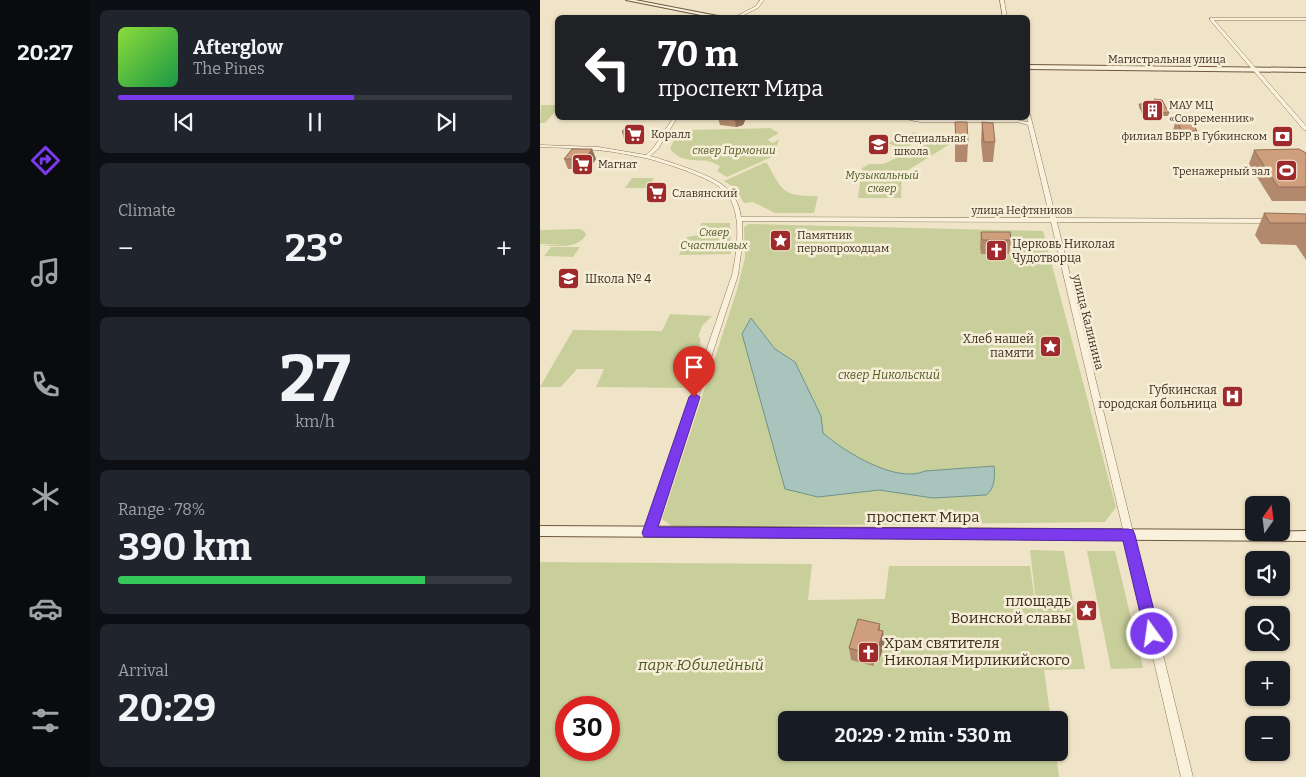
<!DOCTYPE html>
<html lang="en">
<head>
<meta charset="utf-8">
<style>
  body { margin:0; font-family:Bitter,serif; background:#20242c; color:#f1f3f6; height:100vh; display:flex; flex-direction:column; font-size:19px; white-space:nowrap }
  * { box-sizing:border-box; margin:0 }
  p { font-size:16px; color:#9ea1a6 }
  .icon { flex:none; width:28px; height:28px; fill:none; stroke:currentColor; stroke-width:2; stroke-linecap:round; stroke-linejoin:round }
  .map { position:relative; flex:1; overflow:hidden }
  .panel { display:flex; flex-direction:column; gap:10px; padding:10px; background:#0d0f14; width:450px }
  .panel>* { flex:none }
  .top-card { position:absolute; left:15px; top:15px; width:475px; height:105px; border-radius:8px; box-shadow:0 1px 4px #0004; background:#202124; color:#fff; overflow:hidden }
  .needle { width:32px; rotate:14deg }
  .controls { position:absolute; left:705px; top:496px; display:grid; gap:10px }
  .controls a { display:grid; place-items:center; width:45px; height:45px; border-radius:8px; background:#171b24; box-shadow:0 1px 4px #0004; font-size:25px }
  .speed { position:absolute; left:15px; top:696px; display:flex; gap:10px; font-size:25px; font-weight:700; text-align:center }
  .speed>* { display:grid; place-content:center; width:65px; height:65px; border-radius:50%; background:#171b24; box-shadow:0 1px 4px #0004; line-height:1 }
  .speed .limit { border:8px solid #d22; background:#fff; color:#111 }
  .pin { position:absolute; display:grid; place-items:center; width:42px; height:42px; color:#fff; margin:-51px -21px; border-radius:50% 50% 50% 0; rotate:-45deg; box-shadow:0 0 5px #0007 }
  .pin .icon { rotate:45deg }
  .me { position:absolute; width:55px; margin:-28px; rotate:346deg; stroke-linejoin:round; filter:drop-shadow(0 0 4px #0008) }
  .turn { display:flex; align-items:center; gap:18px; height:105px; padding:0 20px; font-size:22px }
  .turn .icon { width:65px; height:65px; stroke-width:2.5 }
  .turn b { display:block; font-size:35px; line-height:42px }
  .big { font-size:38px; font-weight:700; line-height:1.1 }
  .panel .card { flex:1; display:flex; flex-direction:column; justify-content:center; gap:8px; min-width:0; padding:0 18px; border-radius:8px; background:#20242c }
  .panel .dial { align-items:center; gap:0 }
  .dial b { font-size:65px; line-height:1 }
  .song { display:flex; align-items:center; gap:15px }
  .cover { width:60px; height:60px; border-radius:8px; background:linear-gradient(135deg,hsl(90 70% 55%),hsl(140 70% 35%)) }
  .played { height:5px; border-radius:2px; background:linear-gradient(90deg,#7c3aed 60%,#363941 60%) }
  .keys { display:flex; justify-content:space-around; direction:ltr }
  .heat { display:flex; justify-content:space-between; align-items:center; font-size:28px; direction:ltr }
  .charge { height:8px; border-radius:4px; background:linear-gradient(90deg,#34c759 78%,#363941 0) }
  .trip { position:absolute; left:238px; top:711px; width:290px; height:50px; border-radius:8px; background:#171b24; box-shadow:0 1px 4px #0004; font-weight:700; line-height:50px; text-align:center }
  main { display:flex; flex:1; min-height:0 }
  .dock { display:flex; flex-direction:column; width:90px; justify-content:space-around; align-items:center; background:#090b0e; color:#9ea1a6 }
  .dock .icon { width:35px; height:35px }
  .dock .selected { color:#7c3aed }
  .dock b { font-size:22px; color:#f1f3f6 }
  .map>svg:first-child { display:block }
</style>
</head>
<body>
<main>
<nav class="dock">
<b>20:27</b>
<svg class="icon selected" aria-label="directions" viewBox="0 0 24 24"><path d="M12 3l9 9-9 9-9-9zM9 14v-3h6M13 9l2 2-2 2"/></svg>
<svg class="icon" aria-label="music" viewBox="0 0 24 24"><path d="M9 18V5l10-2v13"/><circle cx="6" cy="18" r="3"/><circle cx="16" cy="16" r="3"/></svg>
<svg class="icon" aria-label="phone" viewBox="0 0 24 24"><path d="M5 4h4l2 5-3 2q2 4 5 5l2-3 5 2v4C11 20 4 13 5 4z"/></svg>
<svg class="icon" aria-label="climate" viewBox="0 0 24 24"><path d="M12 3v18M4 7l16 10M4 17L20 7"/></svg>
<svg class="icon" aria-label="car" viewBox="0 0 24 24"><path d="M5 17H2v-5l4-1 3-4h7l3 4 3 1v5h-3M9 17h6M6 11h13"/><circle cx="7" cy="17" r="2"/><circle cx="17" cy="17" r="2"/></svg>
<svg class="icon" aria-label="filters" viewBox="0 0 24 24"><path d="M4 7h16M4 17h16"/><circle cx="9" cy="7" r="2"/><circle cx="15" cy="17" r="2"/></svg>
</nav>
<section class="panel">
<div class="card">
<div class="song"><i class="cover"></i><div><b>Afterglow</b><p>The Pines</p></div></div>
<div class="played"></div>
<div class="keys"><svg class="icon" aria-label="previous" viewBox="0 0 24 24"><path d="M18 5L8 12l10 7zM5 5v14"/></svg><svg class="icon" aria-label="pause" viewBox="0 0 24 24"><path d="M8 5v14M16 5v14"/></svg><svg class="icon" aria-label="next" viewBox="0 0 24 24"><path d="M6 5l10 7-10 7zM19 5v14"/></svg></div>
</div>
<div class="card"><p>Climate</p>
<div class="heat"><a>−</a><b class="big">23°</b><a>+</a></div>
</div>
<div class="card dial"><b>27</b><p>km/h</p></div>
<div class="card"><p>Range · 78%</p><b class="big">390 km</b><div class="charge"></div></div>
<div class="card"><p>Arrival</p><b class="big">20:29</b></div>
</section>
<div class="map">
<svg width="766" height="777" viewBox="0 0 766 777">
  <rect width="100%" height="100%" fill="#f0e4c8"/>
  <path fill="#c9cf9b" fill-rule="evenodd" d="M1,105H17V110L5,123H0Z
    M230,128L239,133L227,140L233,143L239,139L234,156L187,177L177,171L180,166C177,165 172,162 168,161C156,160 138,162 130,148L137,135L146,134L148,130Z
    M374,132L387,137L362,149L348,143Z
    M396,140L410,144L362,174L361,198H318L322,168L329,164H343Z
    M224,163H227C243,193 244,196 278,196L274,213H235L213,202L204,203L195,188L184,181Z
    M92,178H114L108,188H85Z
    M161,223H190L191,254L139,255L147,237L159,235Z
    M209,224L503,231L576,507L565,522L133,527L122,519L197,290L205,257L204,227Z
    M0,229H40L45,232L46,235C37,250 15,246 0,245L27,244H0V230H37Z
    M11,247H40L33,257L4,256Z
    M130,314L172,316L162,326L158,337H160L161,353L147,388L56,387L64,369H37L21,387H0L33,330L122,331Z
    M490,550L524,551L545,669L504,670L511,720H246V752L516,753L519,777H0V562L272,564L268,600L345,599L349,566H490L500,637ZM26,708H69V750H26Z
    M547,551H575L603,668L571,669Z"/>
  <path fill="#a9c4bc" stroke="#6f938a" d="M211,318L235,349L255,362L281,416L283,433C305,452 356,484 385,471L454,466C455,476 455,489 446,495L393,498L339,490L278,497L245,489L202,334Z"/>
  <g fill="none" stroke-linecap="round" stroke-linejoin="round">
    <defs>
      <path id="minor" d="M220,0H224L218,8L198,18H193L216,6Z
        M460,0H464L467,18H463Z
        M670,18H766V20H674L766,126V130H764L670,20Z
        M488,113L490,114L516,218L729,219L732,221L729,223L517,222L653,777H641L511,222L202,221V246L198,275L114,533L112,536L109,537L106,536L104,533L192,275C197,252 202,217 189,197C180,183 161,177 147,171C130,165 113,159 95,156C64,149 32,148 0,147V145L58,147L106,155L114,147L133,118H137L118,149L110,156C122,159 135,164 147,168C173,178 197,186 201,217L510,218L488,125L477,122H380L361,118H368L380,120H477L488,122L487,118Z"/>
      <path id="secondary" d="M86,0H95L188,18H176Z
        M488,65L766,68V72L488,69Z
        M0,526L714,530V532L766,531V541L0,536Z"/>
    </defs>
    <use href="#minor" stroke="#8d765c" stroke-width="1"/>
    <use href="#secondary" stroke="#6f573f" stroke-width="2"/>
    <use href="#minor" fill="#faf1dc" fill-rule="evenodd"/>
    <use href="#secondary" fill="#faf1dc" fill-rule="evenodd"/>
  </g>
  <path fill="#b2896c" d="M614,99L629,113L628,116H613L612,118H604L599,107V104H614Z
    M178,118H206L203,125L196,127L180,125Z
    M636,120L657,131L654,141H639L633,130Z
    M415,122L428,142L427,162H415Z
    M442,122L455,142L453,162H443L441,142Z
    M104,131L98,141L84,139L82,132Z
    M52,149L56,159L49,169H28L24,159Z
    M714,150L766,153V201H732L709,164Z
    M724,213L766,214V260L756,245L721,244L715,235Z
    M441,232L471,240L469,254H441L440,247Z
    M340,624V630L343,631L344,644L339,661L335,660L333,666L311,660L309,648Z"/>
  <path fill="#916f58" d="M202,118H206L203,125L196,127L195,120Z
    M102,125L104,131L98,141L96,134Z
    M52,149L56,159L49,169L45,159Z
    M343,631L344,644L339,661L338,649Z
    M333,647L335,660L333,666L331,654Z"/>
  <path fill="#cf9f7d" stroke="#916f58" d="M614,99L622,100L629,113L612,112L613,115H605L599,104H616Z
    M178,118H202L195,120Z
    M636,120L651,121L657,131H642Z
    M415,122H427L428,142H416Z
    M442,122L453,123L455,142H444Z
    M87,125H102L96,134L82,132Z
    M32,149H52L45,159H24Z
    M759,149L766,153V187H738L714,150Z
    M724,213L766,214V223H730Z
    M441,232H470L471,240H442Z
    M318,619L340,624L338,630L343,631L338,649L333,647L331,654L309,648Z"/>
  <path fill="#7c3aed" stroke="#51269a" d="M154,393L160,397L118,527L588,529L593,530L595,535L620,634L618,640L612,642L607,640L605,634L583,541L104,537L102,533L149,397Z"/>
  <defs>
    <symbol id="building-square" viewBox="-11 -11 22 22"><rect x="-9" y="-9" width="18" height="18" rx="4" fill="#9e2a2b" stroke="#f7eed8"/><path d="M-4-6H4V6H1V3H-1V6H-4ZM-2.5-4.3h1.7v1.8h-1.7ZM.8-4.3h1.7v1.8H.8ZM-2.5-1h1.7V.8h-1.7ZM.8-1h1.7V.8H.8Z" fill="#fff"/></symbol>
    <symbol id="supermarket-square" viewBox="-11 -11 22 22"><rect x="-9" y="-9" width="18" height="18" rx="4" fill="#9e2a2b" stroke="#f7eed8"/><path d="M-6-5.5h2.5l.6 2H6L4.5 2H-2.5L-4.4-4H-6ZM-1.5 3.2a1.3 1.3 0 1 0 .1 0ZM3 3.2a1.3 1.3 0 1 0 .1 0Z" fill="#fff"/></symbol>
    <symbol id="bank-square" viewBox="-11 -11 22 22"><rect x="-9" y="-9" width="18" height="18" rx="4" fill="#9e2a2b" stroke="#f7eed8"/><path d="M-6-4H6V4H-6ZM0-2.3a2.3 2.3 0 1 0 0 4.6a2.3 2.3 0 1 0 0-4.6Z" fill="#fff"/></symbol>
    <symbol id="school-square" viewBox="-11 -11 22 22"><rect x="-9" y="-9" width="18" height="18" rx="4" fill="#9e2a2b" stroke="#f7eed8"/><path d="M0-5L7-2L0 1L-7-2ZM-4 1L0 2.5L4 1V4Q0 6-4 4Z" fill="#fff"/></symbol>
    <symbol id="stadium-square" viewBox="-11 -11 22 22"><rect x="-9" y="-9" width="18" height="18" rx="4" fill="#9e2a2b" stroke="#f7eed8"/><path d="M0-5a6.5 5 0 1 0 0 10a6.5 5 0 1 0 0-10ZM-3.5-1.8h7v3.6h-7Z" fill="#fff"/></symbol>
    <symbol id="sight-square" viewBox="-11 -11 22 22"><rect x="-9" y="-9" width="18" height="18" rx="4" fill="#9e2a2b" stroke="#f7eed8"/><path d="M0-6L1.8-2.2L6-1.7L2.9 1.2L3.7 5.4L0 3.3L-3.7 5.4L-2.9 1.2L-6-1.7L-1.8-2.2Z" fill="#fff"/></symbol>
    <symbol id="church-square" viewBox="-11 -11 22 22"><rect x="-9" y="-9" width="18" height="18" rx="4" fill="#9e2a2b" stroke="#f7eed8"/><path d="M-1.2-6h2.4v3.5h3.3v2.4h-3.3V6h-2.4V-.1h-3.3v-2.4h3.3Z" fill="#fff"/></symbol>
    <symbol id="hospital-square" viewBox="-11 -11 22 22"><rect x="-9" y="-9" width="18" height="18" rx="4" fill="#9e2a2b" stroke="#f7eed8"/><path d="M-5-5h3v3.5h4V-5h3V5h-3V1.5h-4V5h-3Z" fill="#fff"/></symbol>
  </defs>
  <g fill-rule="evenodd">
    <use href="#building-square" x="600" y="98" width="25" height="25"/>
    <use href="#supermarket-square" x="82" y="122" width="25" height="25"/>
    <use href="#bank-square" x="730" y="124" width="25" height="25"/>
    <use href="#school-square" x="326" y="132" width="25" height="25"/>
    <use href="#supermarket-square" x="30" y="152" width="25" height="25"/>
    <use href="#stadium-square" x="734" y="158" width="25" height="25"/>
    <use href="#supermarket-square" x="104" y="180" width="25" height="25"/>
    <use href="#sight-square" x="228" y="228" width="25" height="25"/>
    <use href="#church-square" x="444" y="238" width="25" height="25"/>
    <use href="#school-square" x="16" y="266" width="25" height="25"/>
    <use href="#sight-square" x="498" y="334" width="25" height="25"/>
    <use href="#hospital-square" x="680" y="384" width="25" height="25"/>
    <use href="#sight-square" x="534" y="598" width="25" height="25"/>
    <use href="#church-square" x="316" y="640" width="25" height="25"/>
  </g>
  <g text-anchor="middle" stroke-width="5" stroke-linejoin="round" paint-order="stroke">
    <g font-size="11" fill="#3d2e20" stroke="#f7eed8">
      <text x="627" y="63">Магистральная улица</text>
      <text x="482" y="214">улица Нефтяников</text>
    </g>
    <g font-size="11" fill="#3d2e20" stroke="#f7eed8" text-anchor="start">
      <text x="629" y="109">МАУ МЦ<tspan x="629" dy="13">«Современник»</tspan></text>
      <text x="111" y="138">Коралл</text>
      <text x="727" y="140" text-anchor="end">филиал ВБРР в Губкинском</text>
      <text x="354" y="142">Специальная<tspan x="354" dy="13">школа</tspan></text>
      <text x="58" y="168">Магнат</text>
      <text x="730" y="175" text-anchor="end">Тренажерный зал</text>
      <text x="132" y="197">Славянский</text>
      <text x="257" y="239">Памятник<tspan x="257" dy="13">первопроходцам</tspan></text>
    </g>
    <g font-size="11" font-style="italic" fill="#4d5a26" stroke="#f7eed8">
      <text x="194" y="154">сквер Гармонии</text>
      <text x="342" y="179">Музыкальный<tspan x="342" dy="13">сквер</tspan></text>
      <text x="174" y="236">Сквер<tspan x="174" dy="13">Счастливых</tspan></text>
    </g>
    <g font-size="12" fill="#3d2e20" stroke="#f7eed8" text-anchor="start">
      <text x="472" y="248">Церковь Николая<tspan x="472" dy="14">Чудотворца</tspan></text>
      <text x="45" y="283">Школа № 4</text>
      <text x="494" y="343" text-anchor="end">Хлеб нашей<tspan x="494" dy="14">памяти</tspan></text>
      <text x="677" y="394" text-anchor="end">Губкинская<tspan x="677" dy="14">городская больница</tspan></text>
    </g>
    <g font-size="12" fill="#3d2e20" stroke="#f7eed8">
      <text transform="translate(548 322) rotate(76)" y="4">улица Калинина</text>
    </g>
    <g font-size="12" font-style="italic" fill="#4d5a26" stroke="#f7eed8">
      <text x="349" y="379">сквер Никольский</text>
    </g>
    <g font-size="15" fill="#3d2e20" stroke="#f7eed8">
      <text x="383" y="522">проспект Мира</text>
    </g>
    <g font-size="15" fill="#3d2e20" stroke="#f7eed8" text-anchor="end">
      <text x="531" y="606">площадь<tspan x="531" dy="17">Воинской славы</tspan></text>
      <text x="344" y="648" text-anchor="start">Храм святителя<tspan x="344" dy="17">Николая Мирликийского</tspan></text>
    </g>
    <g font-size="15" font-style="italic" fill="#4d5a26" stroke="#f7eed8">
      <text x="161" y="670">парк Юбилейный</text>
    </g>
  </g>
</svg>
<div class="controls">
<a><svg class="needle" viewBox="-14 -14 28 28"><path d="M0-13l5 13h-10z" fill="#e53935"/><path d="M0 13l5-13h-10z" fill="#9ea1a6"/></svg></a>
<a><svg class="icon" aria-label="sound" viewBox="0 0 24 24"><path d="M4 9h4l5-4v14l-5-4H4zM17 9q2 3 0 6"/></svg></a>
<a><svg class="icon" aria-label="search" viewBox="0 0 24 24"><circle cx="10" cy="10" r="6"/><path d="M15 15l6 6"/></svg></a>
<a>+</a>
<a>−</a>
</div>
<div class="speed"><div class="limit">30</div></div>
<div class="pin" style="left:154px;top:397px;background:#d93025"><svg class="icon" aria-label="arrive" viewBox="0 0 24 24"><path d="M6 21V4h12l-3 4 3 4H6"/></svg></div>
<svg class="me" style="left:612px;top:634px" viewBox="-20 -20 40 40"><circle r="17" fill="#7c3aed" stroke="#fff" stroke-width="3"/><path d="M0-11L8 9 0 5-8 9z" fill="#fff"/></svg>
<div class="trip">20:29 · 2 min · 530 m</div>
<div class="top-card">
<div class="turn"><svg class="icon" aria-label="left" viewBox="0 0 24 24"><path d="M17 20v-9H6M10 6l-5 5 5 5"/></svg><div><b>70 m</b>проспект Мира</div></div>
</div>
</div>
</main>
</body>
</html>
